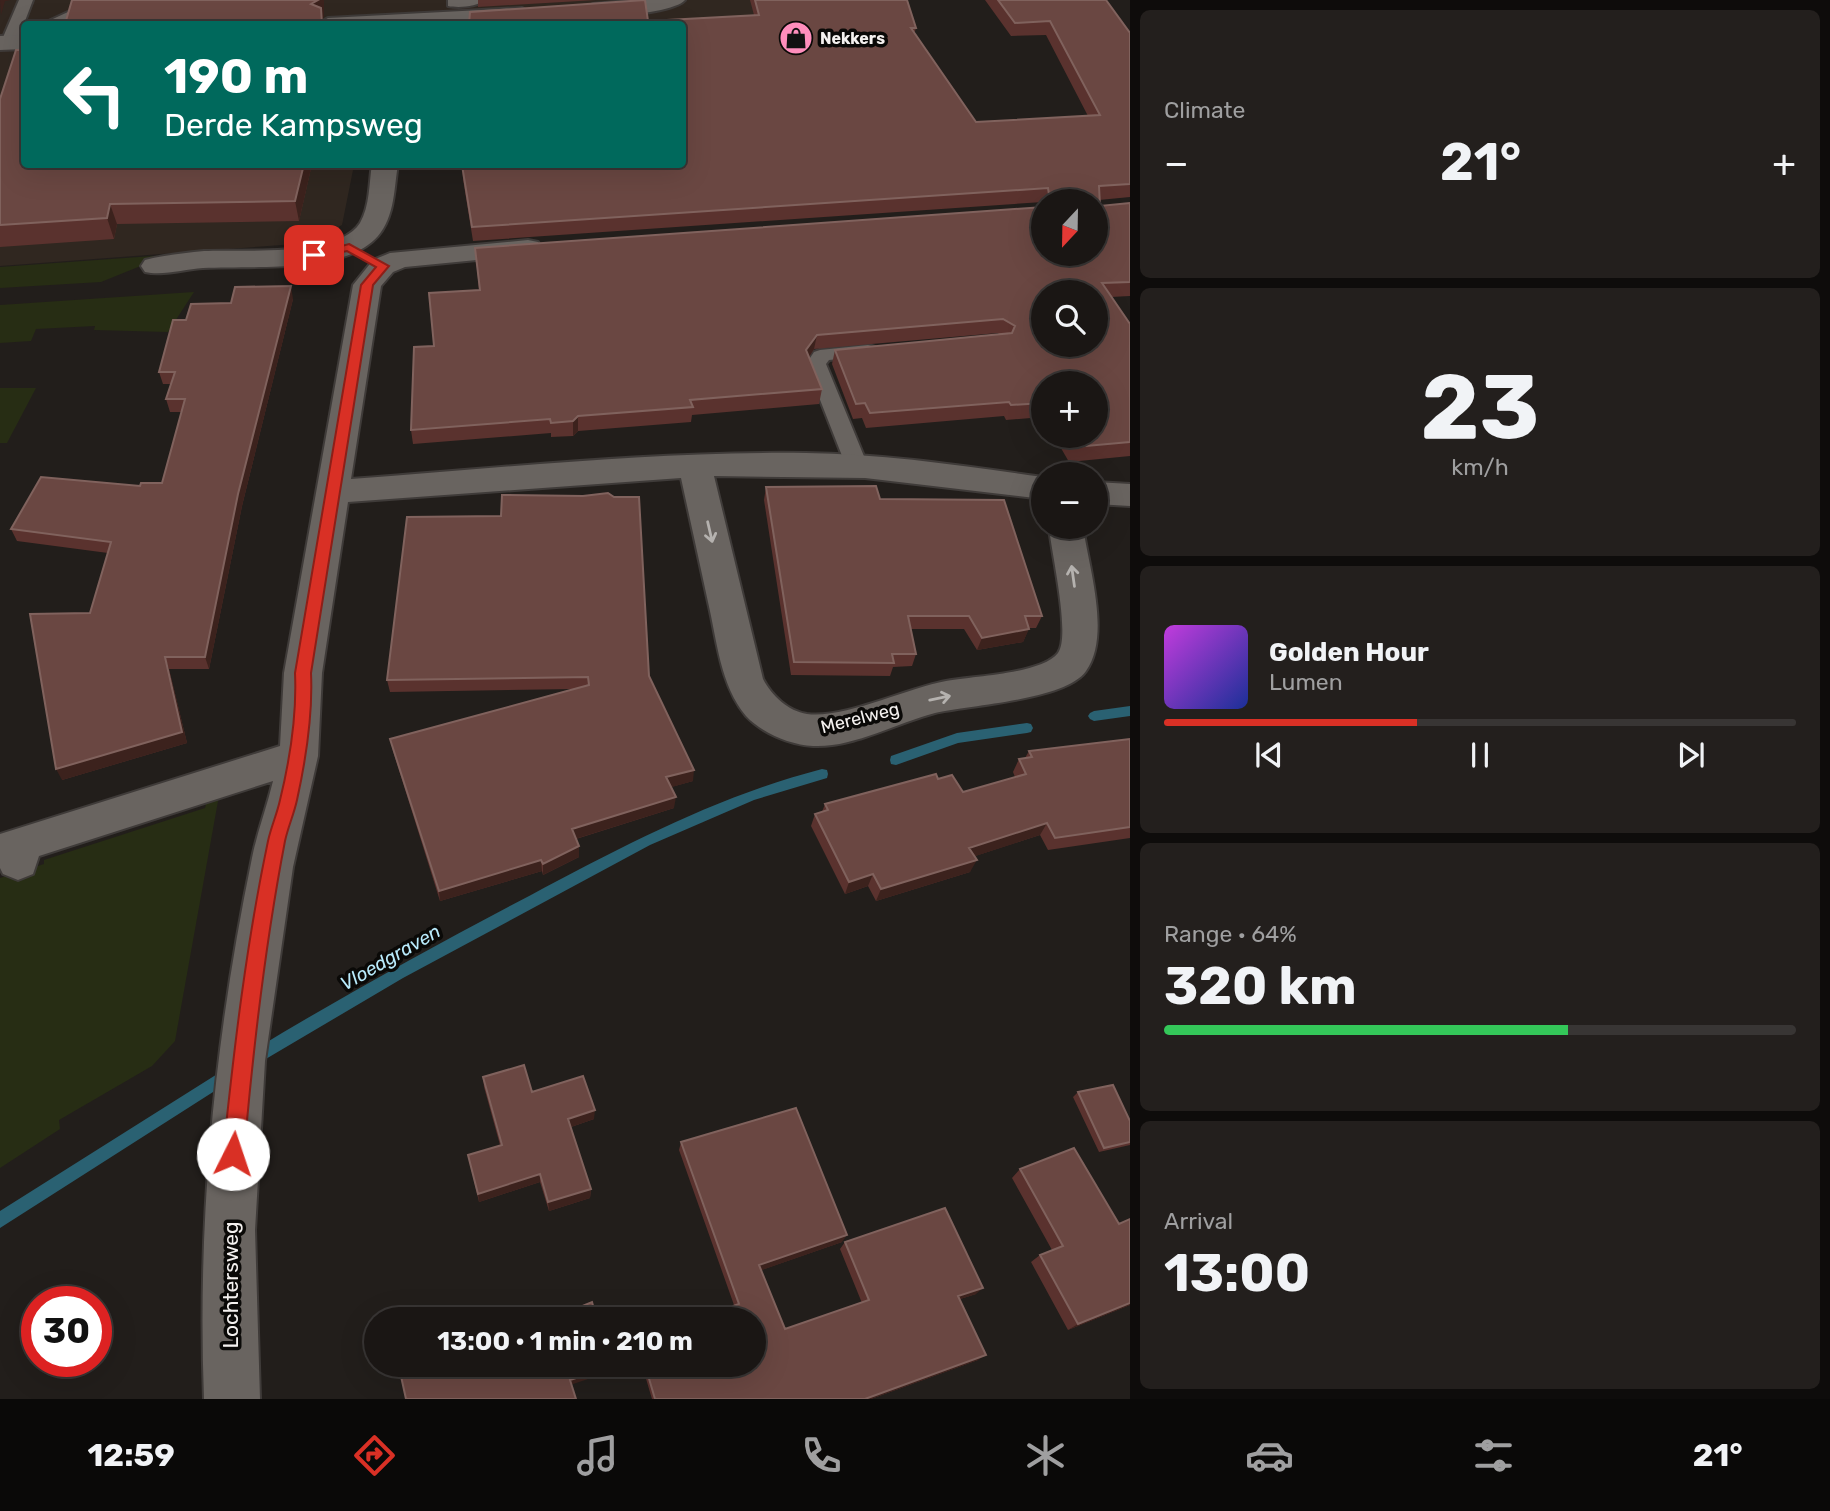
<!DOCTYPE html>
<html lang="en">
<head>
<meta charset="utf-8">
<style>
  body { margin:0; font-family:Rubik,sans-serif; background:#231f1d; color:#f1f3f6; height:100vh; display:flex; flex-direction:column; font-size:26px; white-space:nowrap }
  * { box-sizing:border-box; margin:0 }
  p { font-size:23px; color:#9f9fa0 }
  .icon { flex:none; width:38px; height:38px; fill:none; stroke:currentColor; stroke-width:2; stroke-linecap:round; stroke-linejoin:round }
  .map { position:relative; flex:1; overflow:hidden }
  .panel { display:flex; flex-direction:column; gap:10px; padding:10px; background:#0e0c0b; width:700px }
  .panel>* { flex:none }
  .banner { position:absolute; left:21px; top:21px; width:665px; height:147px; border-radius:7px; box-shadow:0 7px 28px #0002,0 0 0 2px #383534; background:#00695c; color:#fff; overflow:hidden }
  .needle { width:46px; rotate:202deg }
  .buttons { position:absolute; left:1031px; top:189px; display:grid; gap:14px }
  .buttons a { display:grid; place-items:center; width:77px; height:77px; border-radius:50%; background:#1a1614; box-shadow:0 7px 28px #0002,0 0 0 2px #383534; font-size:35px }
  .speed { position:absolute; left:21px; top:1286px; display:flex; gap:14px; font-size:35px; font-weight:700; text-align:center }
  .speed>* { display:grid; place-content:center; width:91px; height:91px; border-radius:50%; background:#1a1614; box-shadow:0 7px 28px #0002,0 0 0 2px #383534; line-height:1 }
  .speed .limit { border:10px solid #d22; background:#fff; color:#111 }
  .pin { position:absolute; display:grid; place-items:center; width:60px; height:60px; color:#fff; margin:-30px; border-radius:14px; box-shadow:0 4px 10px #0006 }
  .me { position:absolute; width:77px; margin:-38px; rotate:4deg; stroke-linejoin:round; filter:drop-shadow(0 0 5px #0008) }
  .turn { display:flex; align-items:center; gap:24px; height:147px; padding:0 28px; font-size:32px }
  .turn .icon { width:91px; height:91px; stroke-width:2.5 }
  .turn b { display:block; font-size:49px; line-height:60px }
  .big { font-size:52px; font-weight:700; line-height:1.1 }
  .panel .card { flex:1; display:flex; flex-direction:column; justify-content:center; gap:10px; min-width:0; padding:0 24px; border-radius:10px; background:#231f1d }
  .panel .dial { align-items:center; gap:0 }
  .dial b { font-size:91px; line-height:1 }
  .song { display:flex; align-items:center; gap:21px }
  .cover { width:84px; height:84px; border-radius:10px; background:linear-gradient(135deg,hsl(290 70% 55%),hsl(230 70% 35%)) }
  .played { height:7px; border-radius:4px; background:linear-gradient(90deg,#d93025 40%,#383534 40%) }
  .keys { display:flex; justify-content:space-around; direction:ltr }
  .heat { display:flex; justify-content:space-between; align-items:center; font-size:38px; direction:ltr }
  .charge { height:10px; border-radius:5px; background:linear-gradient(90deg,#34c759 64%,#383534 0) }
  .trip { position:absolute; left:364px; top:1307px; width:402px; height:70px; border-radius:35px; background:#1a1614; box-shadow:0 7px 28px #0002,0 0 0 2px #383534; font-weight:700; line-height:70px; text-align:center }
  .menu { display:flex; height:112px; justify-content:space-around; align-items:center; background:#0a0908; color:#9f9fa0 }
  .menu .icon { width:49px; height:49px }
  .menu .active { color:#d93025 }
  .menu b { font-size:32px; color:#f1f3f6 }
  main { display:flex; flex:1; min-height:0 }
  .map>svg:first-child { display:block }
</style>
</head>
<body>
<main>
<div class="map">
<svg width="1130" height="1399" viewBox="0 0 1130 1399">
  <rect width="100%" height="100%" fill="#221e1b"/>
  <path fill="#302720" d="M0,0H865L899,98L682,24H24V164L354,165L342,225L309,243L0,266Z"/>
  <path fill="#272d14" d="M153,256L158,259L101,282L0,288V267Z
    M194,292L168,332L94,330L95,326L36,329L31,341L0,343V305Z
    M0,388H36L7,443H0Z
    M220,790L175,1041L152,1066L59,1120L60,1129L0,1168V878L44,864V860L205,808L209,794Z"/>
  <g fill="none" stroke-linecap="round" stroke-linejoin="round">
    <path fill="#2a6172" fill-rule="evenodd" d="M1130,706V716L1094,721L1090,719L1088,716L1090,713L1094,711Z
      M1027,723L1031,724L1033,728L1031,732L1027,733L958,743L896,765L891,764L890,760L891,756L957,733Z
      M822,769L827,770L828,774L827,778L754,800L650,845L403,978L259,1063L254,1065L249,1063L246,1058L249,1053C341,997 435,945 531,895C625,845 718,796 822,769Z
      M230,1066L235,1068L238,1073L235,1078L0,1228V1211Z"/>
    <defs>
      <path id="lane" d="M19,0H33L17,42L9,47L4,45L1,42Z
        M448,0H485C477,7 458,8 448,6Z
        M68,12L73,13V19L60,24H42Z
        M868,345L875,347L878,351L875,355L829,360L826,364L868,466L865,471H849L846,466L806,364L814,352L820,350Z"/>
      <path id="street" d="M640,0H685C675,13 591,22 582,10L593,4Z
        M522,8L533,14L530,19L444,24H317L328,18Z
        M24,35V49L0,50V36Z
        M372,164H398C394,188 395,216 378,236C344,275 251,265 203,268C185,269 163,276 145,272L141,266L145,260C165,255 184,253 204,251C242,249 338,258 360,223C370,206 369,183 372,164Z
        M528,240L538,242L542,248L538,254L405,267L393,272L381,286L351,479C503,468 654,451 806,453C886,454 964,466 1043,477V499L865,478L714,476L763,679C772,696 788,711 807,714C844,719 907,688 946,681C972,676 1042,674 1058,653C1071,635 1051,551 1049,527H1083C1089,568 1111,636 1086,671C1066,700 970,705 935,713C896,723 853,748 813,746C790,745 762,733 746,716C720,685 717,640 708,602C699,560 690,519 681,478L348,502L322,673L318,756L293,867L265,1061L255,1230L260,1399H204C197,1217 215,1037 252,858C257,832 267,807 273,781L39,856L33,874L18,880L3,874L0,868V834L280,746L284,673L353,285L373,260L390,253Z
        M1096,482L1130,484V506L1096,504Z"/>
    </defs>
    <use href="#lane" stroke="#3f3b39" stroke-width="4"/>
    <use href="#street" stroke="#3f3b39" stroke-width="4"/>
    <use href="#lane" fill="#696460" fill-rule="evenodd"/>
    <use href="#street" fill="#696460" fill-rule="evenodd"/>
  </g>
  <path fill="#5a322e" d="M478,0H596L478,7Z
    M750,0H907L916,28L914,34L976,122L1088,116L1046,35L1011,36L985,0H1106L1130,33V197L1099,200L1100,206L1130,203V296L1111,297L1130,324V456L1069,462L1054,436H1096L1043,383V417L1006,420L1004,416L866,428L862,418L853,419L832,364L835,350L999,334L998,333L814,349L809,357L822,389L819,404L692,415L691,422L578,431L573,436L551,437V433L413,444L411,430L434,346L479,290L475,248L1043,207L1096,201H1043V204V202L473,241L463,179L462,165L472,164L648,21L754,15Z
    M0,99L24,164H312L299,221L117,224L114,239L0,247Z
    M293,299L242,506L209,669H169L187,743L62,780L90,613L108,553L17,541L11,529L140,486L162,483L182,412H170L166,399L171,384H163L159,372L186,320L231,303Z
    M766,487L880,499L1042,616L1036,628H1029L1023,642L977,650L964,629H911L916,654L912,666L893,667L890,676L791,675L764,500Z
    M649,676L693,781L671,787L674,808L576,839L579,857L543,875L542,871L440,901L393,751L390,739L573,689L390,692L387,680Z
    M1130,739V838L1048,850L1040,835L975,856L970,872L876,901L868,886L845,894L811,826L815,814L822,812L825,804L938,779L963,792L1015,777L1013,772L1019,759L1025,758L1029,751Z
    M483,1077L532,1092L594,1119L571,1127L591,1189L590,1198L549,1211L540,1182L479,1202L470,1164L500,1145L484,1087Z
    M1078,1092L1130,1121V1145L1099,1152L1073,1097Z
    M681,1142L842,1242L761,1270L785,1329L862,1303L840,1249L845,1242L976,1294L960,1299L978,1360L871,1399H652L642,1365H754L734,1305L679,1150Z
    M1020,1169L1130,1305L1068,1330L1031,1262L1040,1255L1052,1250L1012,1178Z"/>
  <path fill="#3c221d" d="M0,0H11L5,1L1,15Z
    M318,0H324V17L323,18L324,24H322L311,4Z
    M304,164H312L299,221L295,201Z
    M110,204L117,224L114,239L107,218Z
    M291,286L293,299L242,506L209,669L205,657L238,494Z
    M817,335L814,349L804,365L806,350Z
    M578,416V431L573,436V421Z
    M1029,629L1023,642L977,650L982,638Z
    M165,657L169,669L187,743L62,780L56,769Z
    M694,770L693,781L665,789L666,777Z
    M676,797L674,808L572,840V829Z
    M1047,823L1040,835L963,860L969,848Z
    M579,846V857L543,875V864Z
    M541,860L542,871L440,901L439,891Z
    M977,860L970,872L876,901L881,889Z
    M873,874L868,886L845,894L849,882Z
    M595,1110L594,1119L568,1128V1119Z
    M540,1174V1182L479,1202L478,1194Z
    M591,1189L590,1198L549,1211L548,1202Z
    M847,1235L842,1242L756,1272L759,1265Z
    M983,1288L976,1294L951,1302L958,1296Z
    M1130,1303V1305L1068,1330L1078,1324Z
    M986,1355L978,1360L871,1399H865Z
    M610,1367L609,1372L570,1385V1380Z"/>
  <path fill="#6a4742" stroke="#80625d" stroke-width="2" fill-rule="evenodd" d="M72,0H318L311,4L321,8L322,24H65Z
    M645,0L648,21L759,15L755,0H907L916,28H911L976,122L1100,115L1050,21L1015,23L998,0H1106L1130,33V184L1099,186L1100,206L1130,203V282L1102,283L1130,324V442L1075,447L1068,436H1096V383H1043V403L1011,405L1009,402L870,413L865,403L856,404L835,350L1012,333L1015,326L1003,319L817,335L806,350L822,389L690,400L693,407L578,416L573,421L551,423L550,419L411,430L414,347L434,346L429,293L480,290L475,248L1043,207V254H1096V201H1050L1048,188L472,227L462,165L682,164V24H469L470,12ZM1043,292H1096V345H1043Z
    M16,50H24V164H304L295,201L110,204L107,218L0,225V99Z
    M291,286L238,494L205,657H165L182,732L56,769L30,614L90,613L111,542L11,529L41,477L140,486L141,483H162L185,399H166L175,372H159L173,320H186L191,304L231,303L235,287Z
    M876,486L880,499L1004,500L1042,616H1025L1029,629L982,638L969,616H908L916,654H892L894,663L794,662L766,487Z
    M608,493L614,497H639L649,676L694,770L666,777L676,797L572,829L579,846L543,864L541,860L439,891L390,739L589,685L588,677L387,680L407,517L501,516L502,495L583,496Z
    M1130,739V827L1055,838L1047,823L969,848L977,860L881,889L873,874L849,882L815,814L828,810L825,804L936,774L938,779L952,775L963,792L1026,774L1019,759L1032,757L1029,751Z
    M524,1065L532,1092L583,1076L595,1110L568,1119L591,1189L548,1202L540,1174L478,1194L468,1155L502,1145L483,1077Z
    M1113,1085L1130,1121V1142L1104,1148L1078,1092Z
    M796,1108L847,1235L759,1265L785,1329L869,1300L845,1242L945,1208L983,1288L958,1296L986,1355L865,1399H655L645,1365H754V1320H693L739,1304L681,1142Z
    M1074,1148L1119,1224L1130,1219V1303L1078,1324L1040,1255L1063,1246L1020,1169Z
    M592,1302L597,1320H548Z
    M404,1365H609L610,1367L570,1380L576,1399H406L399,1367Z"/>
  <defs><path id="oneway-shaft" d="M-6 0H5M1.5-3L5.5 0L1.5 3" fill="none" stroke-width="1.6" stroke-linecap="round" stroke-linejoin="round" transform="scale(1.75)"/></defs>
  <g stroke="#b5b2af">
    <use href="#oneway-shaft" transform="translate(710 532) rotate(77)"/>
    <use href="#oneway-shaft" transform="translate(1073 576) rotate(-98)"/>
    <use href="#oneway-shaft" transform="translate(940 698) rotate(-12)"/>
  </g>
  <path fill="#d93025" stroke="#8d1f18" stroke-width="2" d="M349,244L389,266L373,285L311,673C313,715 306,759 297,800C294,814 288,827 285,841C265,945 253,1049 244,1154L241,1161L233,1164L226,1161L223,1154C234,1049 246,945 268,841C271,827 277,814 280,800C290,759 297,716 295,673L361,285L376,267L347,251L314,258L308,255Z"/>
  <defs>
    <symbol id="shop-disc" viewBox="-11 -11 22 22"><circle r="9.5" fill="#fe8ebc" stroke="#0a0907"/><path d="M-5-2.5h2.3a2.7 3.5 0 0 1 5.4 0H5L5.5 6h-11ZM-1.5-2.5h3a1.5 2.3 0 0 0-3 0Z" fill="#111"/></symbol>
  </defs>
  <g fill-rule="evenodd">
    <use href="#shop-disc" x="777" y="19" width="38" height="38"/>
  </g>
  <g text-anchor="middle" stroke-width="7" stroke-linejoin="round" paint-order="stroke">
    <g font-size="16" font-weight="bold" fill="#f4f1ef" stroke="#0a0907" text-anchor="start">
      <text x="820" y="44">Nekkers</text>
    </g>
    <g font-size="18" fill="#f4f1ef" stroke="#0a0907">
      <text transform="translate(860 718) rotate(-14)" y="6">Merelweg</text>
    </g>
    <g font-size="19" font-style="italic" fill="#b9ebfc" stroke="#0a0907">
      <text transform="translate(390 957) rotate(-30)" y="7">Vloedgraven</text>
    </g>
    <g font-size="21" fill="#f4f1ef" stroke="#0a0907">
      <text transform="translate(231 1285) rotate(-90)" y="7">Lochtersweg</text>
    </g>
  </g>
</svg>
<div class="buttons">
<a><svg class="needle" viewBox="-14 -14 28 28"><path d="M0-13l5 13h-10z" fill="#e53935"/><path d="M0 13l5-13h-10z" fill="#9f9fa0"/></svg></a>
<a><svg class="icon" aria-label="search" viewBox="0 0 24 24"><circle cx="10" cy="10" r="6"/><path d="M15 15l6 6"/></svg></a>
<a>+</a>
<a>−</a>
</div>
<div class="speed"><div class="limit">30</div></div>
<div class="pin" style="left:314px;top:255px;background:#d93025"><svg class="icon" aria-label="arrive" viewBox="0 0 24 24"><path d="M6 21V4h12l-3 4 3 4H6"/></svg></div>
<svg class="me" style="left:233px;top:1154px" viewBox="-20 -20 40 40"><circle r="19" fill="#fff"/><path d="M0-13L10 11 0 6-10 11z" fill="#d93025"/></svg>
<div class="trip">13:00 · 1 min · 210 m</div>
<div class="banner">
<div class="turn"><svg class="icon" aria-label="left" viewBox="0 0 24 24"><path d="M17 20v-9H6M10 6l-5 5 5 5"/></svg><div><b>190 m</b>Derde Kampsweg</div></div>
</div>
</div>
<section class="panel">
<div class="card"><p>Climate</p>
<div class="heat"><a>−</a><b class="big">21°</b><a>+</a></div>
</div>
<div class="card dial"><b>23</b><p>km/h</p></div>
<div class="card">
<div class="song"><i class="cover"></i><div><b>Golden Hour</b><p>Lumen</p></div></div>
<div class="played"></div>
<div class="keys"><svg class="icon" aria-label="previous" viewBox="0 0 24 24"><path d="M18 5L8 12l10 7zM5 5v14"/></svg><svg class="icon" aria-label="pause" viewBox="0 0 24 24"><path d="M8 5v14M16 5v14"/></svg><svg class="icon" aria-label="next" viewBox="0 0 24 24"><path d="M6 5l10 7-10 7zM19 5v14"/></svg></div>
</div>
<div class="card"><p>Range · 64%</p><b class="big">320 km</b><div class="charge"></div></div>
<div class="card"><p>Arrival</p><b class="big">13:00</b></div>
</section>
</main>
<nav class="menu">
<b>12:59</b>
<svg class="icon active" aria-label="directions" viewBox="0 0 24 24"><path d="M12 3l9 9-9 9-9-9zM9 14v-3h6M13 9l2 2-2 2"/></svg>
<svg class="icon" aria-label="music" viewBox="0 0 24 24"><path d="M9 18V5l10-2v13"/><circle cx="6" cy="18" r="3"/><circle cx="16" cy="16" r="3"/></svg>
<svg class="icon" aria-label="phone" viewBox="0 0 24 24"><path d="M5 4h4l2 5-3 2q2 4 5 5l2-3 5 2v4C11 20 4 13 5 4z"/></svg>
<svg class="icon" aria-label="climate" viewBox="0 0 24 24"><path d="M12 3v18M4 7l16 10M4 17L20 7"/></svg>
<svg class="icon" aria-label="car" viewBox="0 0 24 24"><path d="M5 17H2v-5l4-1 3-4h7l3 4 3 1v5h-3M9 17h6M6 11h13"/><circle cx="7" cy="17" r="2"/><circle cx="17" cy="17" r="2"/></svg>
<svg class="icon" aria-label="filters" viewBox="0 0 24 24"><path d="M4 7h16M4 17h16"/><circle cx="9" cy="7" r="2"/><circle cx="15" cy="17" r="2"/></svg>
<b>21°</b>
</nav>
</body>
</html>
